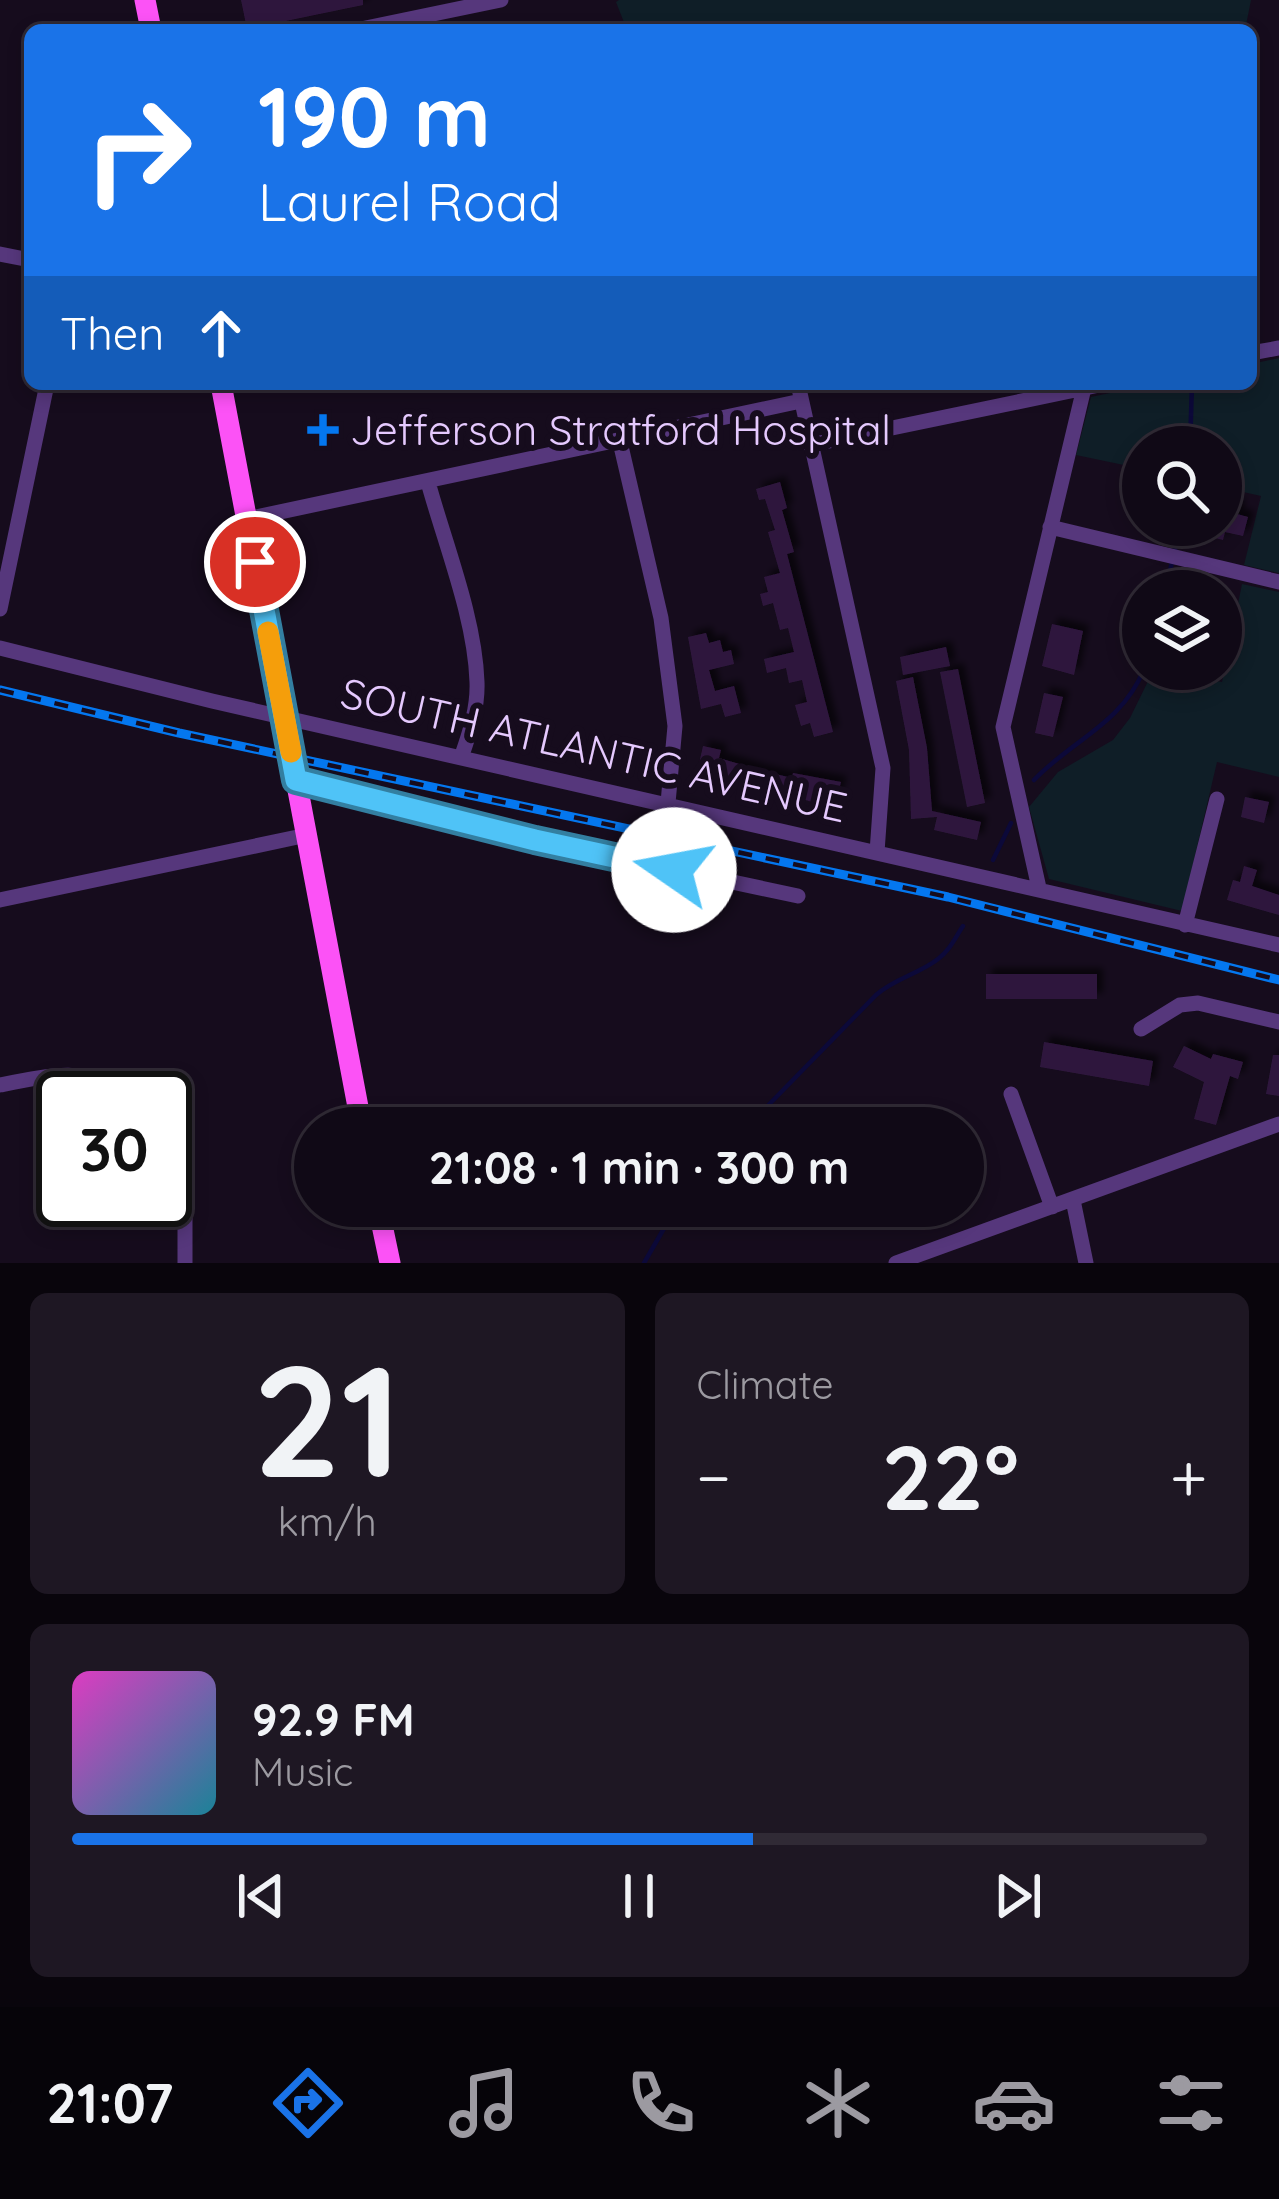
<!DOCTYPE html>
<html lang="en">
<head>
<meta charset="utf-8">
<style>
  body { margin:0; font-family:Quicksand,sans-serif; background:#1e1723; color:#f1f3f6; height:100vh; display:flex; flex-direction:column; font-size:45px; white-space:nowrap }
  * { box-sizing:border-box; margin:0 }
  p { font-size:39px; color:#9c9aa1 }
  .icon { flex:none; width:66px; height:66px; fill:none; stroke:currentColor; stroke-width:2; stroke-linecap:round; stroke-linejoin:round }
  .map { position:relative; height:1263px; overflow:hidden }
  .side { display:flex; flex-direction:column; gap:30px; padding:30px; background:#09050c; flex:1 }
  .side>* { flex:none }
  .hud { position:absolute; left:24px; top:24px; width:1233px; height:366px; border-radius:18px; box-shadow:0 6px 18px #0003,0 0 0 3px #302a35; background:#1a73e8; color:#fff; overflow:hidden }
  .fabs { position:absolute; left:1122px; top:426px; display:grid; gap:24px }
  .fabs a { display:grid; place-items:center; width:120px; height:120px; border-radius:50%; background:#100916; box-shadow:0 6px 18px #0003,0 0 0 3px #302a35; font-size:60px }
  .speed { position:absolute; left:36px; top:1071px; display:flex; gap:24px; font-size:60px; font-weight:700; text-align:center }
  .speed>* { display:grid; place-content:center; width:156px; height:156px; border-radius:50%; background:#100916; box-shadow:0 6px 18px #0003,0 0 0 3px #302a35; line-height:1 }
  .speed .limit { border:6px solid #111; border-radius:18px; background:#fff; color:#111 }
  .pin { position:absolute; display:grid; place-items:center; width:102px; height:102px; color:#fff; margin:-51px; border:6px solid #fff; border-radius:50%; box-shadow:0 3px 12px #0007 }
  .me { position:absolute; width:132px; margin:-66px; rotate:282deg; stroke-linejoin:round; filter:drop-shadow(0 0 9px #0008) }
  .turn { display:flex; align-items:center; gap:42px; height:252px; padding:0 36px; font-size:54px }
  .turn .icon { width:156px; height:156px; stroke-width:2.5 }
  .turn b { display:block; font-size:84px; line-height:102px }
  .then { display:flex; align-items:center; height:114px; padding:0 36px; background:#0003; gap:24px; font-size:45px }
  .big { font-size:90px; font-weight:800; line-height:1.1 }
  .side .card { flex:1; display:flex; flex-direction:column; justify-content:center; gap:18px; min-width:0; padding:0 42px; border-radius:18px; background:#1e1723 }
  .side .dial { align-items:center; gap:0 }
  .dial b { font-size:156px; line-height:1 }
  .song { display:flex; align-items:center; gap:36px }
  .cover { width:144px; height:144px; border-radius:18px; background:linear-gradient(135deg,hsl(310 70% 55%),hsl(190 70% 35%)) }
  .played { height:12px; border-radius:6px; background:linear-gradient(90deg,#1a73e8 60%,#302a35 60%) }
  .keys { display:flex; justify-content:space-around; direction:ltr }
  .heat { display:flex; justify-content:space-between; align-items:center; font-size:66px; direction:ltr }
  .side .tiles { flex:1; display:grid; gap:30px; grid-template-columns:1fr 1fr }
  .card:last-child { grid-column:span 2 }
  .trip { position:absolute; left:294px; top:1107px; width:690px; height:120px; border-radius:60px; background:#100916; box-shadow:0 6px 18px #0003,0 0 0 3px #302a35; font-weight:800; line-height:120px; text-align:center }
  .menu { display:flex; height:192px; justify-content:space-around; align-items:center; background:#060409; color:#9c9aa1 }
  .menu .icon { width:84px; height:84px }
  .menu .on { color:#1a73e8 }
  .menu b { font-size:54px; color:#f1f3f6 }
  .map>svg:first-child { display:block }
</style>
</head>
<body>
<div class="map">
<svg width="1279" height="1263" viewBox="0 0 1279 1263">
  <defs>
    <filter id="shadow"><feDropShadow dx="6" dy="-6" stdDeviation="3" flood-color="#0009"/></filter>
  </defs>
  <rect width="100%" height="100%" fill="#160c1d"/>
  <path fill="#0f1e27" d="M619,0H1251L1245,30H627L616,2Z
    M1279,358V573L1244,565L1261,496L1221,487V447H1143V469L1076,455L1091,397L1153,384H1251V364Z
    M1242,584L1279,592V777L1217,762L1182,911L1049,879L1029,807L1058,772L1113,740L1130,718L1154,669L1222,682Z"/>
  <g fill="none" stroke-linecap="round" stroke-linejoin="round">
    <path stroke="#0c0939" stroke-width="4.5" d="M1190,447L1192,384
      M1165,591L1181,525
      M1034,780C1072,740 1122,724 1144,669
      M993,860L1011,823
      M746,1128L876,995C895,978 919,974 938,959C950,950 955,938 963,926
      M644,1263L677,1206"/>
  </g>
  <path fill="#2f183e" filter="url(#shadow)" d="M241,0H363V5L247,29Z
    M780,482L787,508L782,510L794,552L787,554L833,732L814,737L810,723L801,726L795,705L807,702L802,680L789,683L786,668L767,673L764,659L794,652L788,628L780,630L773,603L763,606L760,594L768,592L764,577L780,573L768,532L775,530L765,499L759,500L756,489Z
    M1221,502L1239,506L1237,514L1248,517L1243,536L1225,532L1223,540L1181,529V525H1221Z
    M1052,624L1083,631L1074,675L1042,666Z
    M706,633L709,643L720,640L723,652L731,650L734,664L709,670L715,691L734,686L741,713L725,717L721,704L701,709L688,637Z
    M946,647L950,666L903,675L900,657Z
    M958,669L985,803L967,807L940,672Z
    M913,677L927,748L932,811L981,822L977,840L934,830L937,817L911,819L909,750L896,681Z
    M1044,693L1063,697L1053,737L1035,733Z
    M703,746L721,750L719,758L763,771L792,778L793,773L841,782L834,809L774,790L697,773Z
    M1245,797L1269,802L1264,823L1241,817Z
    M1244,866L1257,870L1252,886L1279,895V915L1227,900L1233,880L1240,882Z
    M986,974H1097V999H986Z
    M1044,1042L1153,1061L1149,1086L1040,1067Z
    M1184,1046L1211,1059L1213,1054L1243,1062L1238,1079L1230,1076L1216,1125L1194,1119L1204,1082L1173,1067Z
    M1273,1055H1279V1096L1266,1094Z"/>
  <g fill="none" stroke-linecap="round" stroke-linejoin="round">
    <path stroke="#56377c" stroke-width="15" d="M356,30L501,0
      M0,254L30,260
      M1251,353L1279,348
      M798,384L883,768L877,852
      M620,442L661,618L675,726L668,803
      M810,445L1104,384
      M428,482C445,544 475,618 477,682C478,707 470,732 462,755
      M247,519L801,401
      M1050,527L1279,582
      M0,609L47,384
      M0,648L212,701L1279,945
      M296,780L535,840L798,896
      M1039,888L1003,727L1084,388
      M0,900L307,835
      M1185,925L1217,799
      M1141,1029L1180,1005L1198,1003L1279,1022
      M0,1085C49,1075 93,1065 136,1098
      M1011,1094L1052,1207
      M165,1133L185,1215V1263
      M1073,1200L1086,1263
      M896,1263L1279,1124"/>
    <path stroke="#fc52f6" stroke-width="21" d="M145,0L151,30
      M221,384L362,1128
      M378,1206L390,1263"/>
    <defs>
      <path id="rail" d="M0,690L179,733L948,897L1279,980"/>
    </defs>
    <use href="#rail" stroke="#0477ef" stroke-width="9"/>
    <use href="#rail" stroke="#160c1d" stroke-width="4.5" stroke-dasharray="14" stroke-linecap="butt"/>
  </g>
  <g fill="none" stroke-linecap="round" stroke-linejoin="round">
    <defs>
      <path id="route" d="M255,562L296,780L535,840L674,870"/>
    </defs>
    <use href="#route" stroke="#337fa1" stroke-width="30"/>
    <use href="#route" stroke="#4fc3f7" stroke-width="21"/>
    <path stroke="#f59e0b" stroke-width="21" d="M268,632L291,752"/>
  </g>
  <path fill="#0477ef" stroke="#160c1d" stroke-width="4.5" d="M317 412h12v12h12v12h-12v12h-12v-12h-12v-12h12z"/>
  <g text-anchor="middle" stroke-width="12" stroke-linejoin="round" paint-order="stroke">
    <g font-size="42" fill="#e5c9fe" stroke="#160c1d" text-anchor="start">
      <text x="350" y="445">Jefferson Stratford Hospital</text>
    </g>
    <g font-size="42" fill="#e5c9fe" stroke="#160c1d">
      <text transform="translate(594 750) rotate(13)" y="15">SOUTH ATLANTIC AVENUE</text>
    </g>
  </g>
</svg>
<div class="fabs">
<a><svg class="icon" aria-label="search" viewBox="0 0 24 24"><circle cx="10" cy="10" r="6"/><path d="M15 15l6 6"/></svg></a>
<a><svg class="icon" aria-label="layers" viewBox="0 0 24 24"><path d="M12 4l9 5-9 5-9-5zM3 14l9 5 9-5"/></svg></a>
</div>
<div class="speed"><div class="limit">30</div></div>
<div class="pin" style="left:255px;top:562px;background:#d93025"><svg class="icon" aria-label="arrive" viewBox="0 0 24 24"><path d="M6 21V4h12l-3 4 3 4H6"/></svg></div>
<svg class="me" style="left:674px;top:870px" viewBox="-20 -20 40 40"><circle r="19" fill="#fff"/><path d="M0-13L10 11 0 6-10 11z" fill="#4fc3f7"/></svg>
<div class="trip">21:08 · 1 min · 300 m</div>
<div class="hud">
<div class="turn"><svg class="icon" aria-label="right" viewBox="0 0 24 24"><path d="M7 20v-9h11M14 6l5 5-5 5"/></svg><div><b>190 m</b>Laurel Road</div></div>
<div class="then">Then<svg class="icon" aria-label="ahead" viewBox="0 0 24 24"><path d="M12 20V5M6 11l6-6 6 6"/></svg></div>
</div>
</div>
<section class="side">
<div class="tiles">
<div class="card dial"><b>21</b><p>km/h</p></div>
<div class="card"><p>Climate</p>
<div class="heat"><a>−</a><b class="big">22°</b><a>+</a></div>
</div>
<div class="card">
<div class="song"><i class="cover"></i><div><b>92.9 FM</b><p>Music</p></div></div>
<div class="played"></div>
<div class="keys"><svg class="icon" aria-label="previous" viewBox="0 0 24 24"><path d="M18 5L8 12l10 7zM5 5v14"/></svg><svg class="icon" aria-label="pause" viewBox="0 0 24 24"><path d="M8 5v14M16 5v14"/></svg><svg class="icon" aria-label="next" viewBox="0 0 24 24"><path d="M6 5l10 7-10 7zM19 5v14"/></svg></div>
</div>
</div>
</section>
<nav class="menu">
<b>21:07</b>
<svg class="icon on" aria-label="directions" viewBox="0 0 24 24"><path d="M12 3l9 9-9 9-9-9zM9 14v-3h6M13 9l2 2-2 2"/></svg>
<svg class="icon" aria-label="music" viewBox="0 0 24 24"><path d="M9 18V5l10-2v13"/><circle cx="6" cy="18" r="3"/><circle cx="16" cy="16" r="3"/></svg>
<svg class="icon" aria-label="phone" viewBox="0 0 24 24"><path d="M5 4h4l2 5-3 2q2 4 5 5l2-3 5 2v4C11 20 4 13 5 4z"/></svg>
<svg class="icon" aria-label="climate" viewBox="0 0 24 24"><path d="M12 3v18M4 7l16 10M4 17L20 7"/></svg>
<svg class="icon" aria-label="car" viewBox="0 0 24 24"><path d="M5 17H2v-5l4-1 3-4h7l3 4 3 1v5h-3M9 17h6M6 11h13"/><circle cx="7" cy="17" r="2"/><circle cx="17" cy="17" r="2"/></svg>
<svg class="icon" aria-label="filters" viewBox="0 0 24 24"><path d="M4 7h16M4 17h16"/><circle cx="9" cy="7" r="2"/><circle cx="15" cy="17" r="2"/></svg>
</nav>
</body>
</html>
